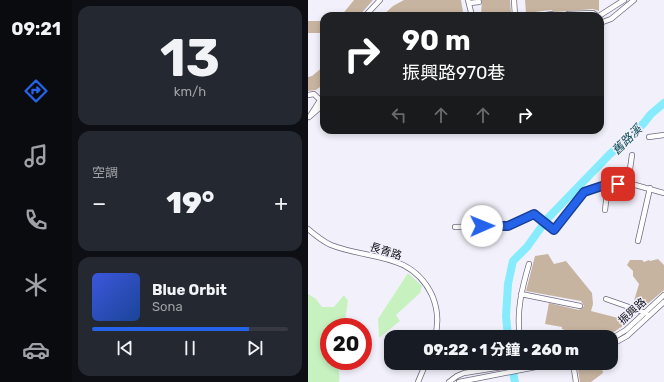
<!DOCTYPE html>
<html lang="zh-TW">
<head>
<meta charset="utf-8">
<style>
  body { margin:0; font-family:Rubik,"Noto Sans TC",sans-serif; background:#242831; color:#f1f3f6; height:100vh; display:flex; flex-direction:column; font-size:15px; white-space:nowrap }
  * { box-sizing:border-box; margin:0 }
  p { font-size:13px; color:#9ea1a6 }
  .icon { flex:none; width:22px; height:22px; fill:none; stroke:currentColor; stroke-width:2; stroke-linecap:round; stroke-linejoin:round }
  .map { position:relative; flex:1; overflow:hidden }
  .sheet { display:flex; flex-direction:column; gap:6px; padding:6px; background:#0d0f14; width:236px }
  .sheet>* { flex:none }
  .guide { position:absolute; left:12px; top:12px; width:284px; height:122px; border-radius:12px; box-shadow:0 2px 6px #0003; background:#202124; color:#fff; overflow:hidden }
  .speed { position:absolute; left:12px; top:318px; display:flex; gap:8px; font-size:20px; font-weight:700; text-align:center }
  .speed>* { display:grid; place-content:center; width:52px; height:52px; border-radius:50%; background:#171b24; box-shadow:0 2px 6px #0003; line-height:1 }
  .speed .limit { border:6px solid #d22; background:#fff; color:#111 }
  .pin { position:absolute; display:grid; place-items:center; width:34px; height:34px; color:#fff; margin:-17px; border-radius:8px; box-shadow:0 2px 6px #0006 }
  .me { position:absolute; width:44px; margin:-22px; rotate:89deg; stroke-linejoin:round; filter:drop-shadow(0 0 3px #0008) }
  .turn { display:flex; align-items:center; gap:14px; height:84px; padding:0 16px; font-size:18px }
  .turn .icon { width:52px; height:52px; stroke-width:2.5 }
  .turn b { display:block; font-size:28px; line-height:34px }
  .lanes { display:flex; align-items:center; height:38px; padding:0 16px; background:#0003; justify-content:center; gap:20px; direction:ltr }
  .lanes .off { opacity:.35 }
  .big { font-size:30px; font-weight:800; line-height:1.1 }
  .sheet .tile { flex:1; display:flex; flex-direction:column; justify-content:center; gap:6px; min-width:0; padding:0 14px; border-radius:12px; background:#242831 }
  .sheet .dial { align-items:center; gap:0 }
  .dial b { font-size:52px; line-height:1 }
  .song { display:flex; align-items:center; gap:12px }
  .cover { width:48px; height:48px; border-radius:6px; background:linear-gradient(135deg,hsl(230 70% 55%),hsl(220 70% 35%)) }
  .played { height:4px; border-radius:2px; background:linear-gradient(90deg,#2563eb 80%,#363941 80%) }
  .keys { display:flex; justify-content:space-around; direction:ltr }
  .heat { display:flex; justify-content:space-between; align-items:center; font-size:22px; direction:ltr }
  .trip { position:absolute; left:76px; top:330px; width:234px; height:40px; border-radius:12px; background:#171b24; box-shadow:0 2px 6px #0003; font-weight:800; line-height:40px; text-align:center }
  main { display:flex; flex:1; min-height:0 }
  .tab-bar { display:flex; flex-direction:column; width:72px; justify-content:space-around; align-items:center; background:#090b0e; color:#9ea1a6 }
  .tab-bar .icon { width:28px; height:28px }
  .tab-bar .current { color:#2563eb }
  .tab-bar b { font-size:18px; color:#f1f3f6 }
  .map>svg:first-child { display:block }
</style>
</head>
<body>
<main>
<nav class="tab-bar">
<b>09:21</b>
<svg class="icon current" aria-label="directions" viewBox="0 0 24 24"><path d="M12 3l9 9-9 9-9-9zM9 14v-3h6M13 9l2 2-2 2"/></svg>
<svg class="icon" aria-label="music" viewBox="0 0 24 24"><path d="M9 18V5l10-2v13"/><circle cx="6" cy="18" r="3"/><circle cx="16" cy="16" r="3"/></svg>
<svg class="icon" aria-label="phone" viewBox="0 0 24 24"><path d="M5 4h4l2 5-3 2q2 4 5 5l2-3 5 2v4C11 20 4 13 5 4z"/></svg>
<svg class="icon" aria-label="climate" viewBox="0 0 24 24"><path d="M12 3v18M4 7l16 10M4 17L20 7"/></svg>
<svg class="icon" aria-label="car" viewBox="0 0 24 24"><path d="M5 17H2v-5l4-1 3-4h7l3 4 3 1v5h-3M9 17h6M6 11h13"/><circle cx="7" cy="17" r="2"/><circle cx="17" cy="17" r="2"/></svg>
</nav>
<section class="sheet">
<div class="tile dial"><b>13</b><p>km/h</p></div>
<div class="tile"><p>空調</p>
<div class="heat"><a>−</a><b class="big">19°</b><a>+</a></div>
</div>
<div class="tile">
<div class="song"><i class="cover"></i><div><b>Blue Orbit</b><p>Sona</p></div></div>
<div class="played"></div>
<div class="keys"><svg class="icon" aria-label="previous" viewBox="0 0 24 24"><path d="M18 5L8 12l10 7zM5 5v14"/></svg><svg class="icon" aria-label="pause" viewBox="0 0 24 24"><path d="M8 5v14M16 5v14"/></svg><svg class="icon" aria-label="next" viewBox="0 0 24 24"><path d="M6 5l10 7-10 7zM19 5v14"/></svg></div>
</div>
</section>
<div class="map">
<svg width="356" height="382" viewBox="0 0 356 382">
  <rect width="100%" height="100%" fill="#f2f1fb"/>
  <path fill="#c7f2c0" d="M100,273L114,286L112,293L88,315L92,321L71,338L70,319Z
    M0,294L8,299L14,307H26L36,295L40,301L36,327H21V361H30C29,369 33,372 31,382H0Z"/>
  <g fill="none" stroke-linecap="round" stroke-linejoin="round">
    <path stroke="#85ebfd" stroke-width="8" d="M200,337L198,316L200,284L205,261L219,247L239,219L301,155L335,124L343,114L356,103
      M203,363L207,382"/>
  </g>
  <path fill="#c7b4a0" d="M46,0H65L51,16H33Z
    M96,0H153L155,12L152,13V16H74L85,6Z
    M174,0H202L203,13L173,14Z
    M217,0H291V11L285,9L247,12L243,10L218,13Z
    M0,21H16V33H0Z
    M16,66V84L8,90L0,91V77L4,76Z
    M240,254L246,264L258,261L284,293L285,304L283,311L314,319L319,323L299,337L298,335L293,337H278L254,329V327L237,324L241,303L271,310L276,306L273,301L218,291L227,256Z
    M350,259L356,265V290L336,307L325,304L331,284L325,276V271L319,265L322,260H334L336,262L341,260L342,261Z
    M226,332L225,337H218L217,334Z
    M269,363H293L295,373L283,382H272Z"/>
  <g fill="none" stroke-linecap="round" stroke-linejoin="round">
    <defs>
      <path id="minor" d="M160,0L164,16
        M206,0L207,16
        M162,3L171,2
        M260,14L285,13L289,16
        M57,16L72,0
        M232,16L244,14
        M291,16L316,0
        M292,23L303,19L326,0
        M0,95L6,94L16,104L1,117
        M2,116L16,94
        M341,137L356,135
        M320,183L324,155
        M297,210L300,185
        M147,227L200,226L226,214L246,229L276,192L300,185L320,183L356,193
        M0,229C7,235 14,241 23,245C60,260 103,251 124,295C130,309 131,322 127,337
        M330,241L342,188
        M213,294L272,306
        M298,299L338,313
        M212,337C208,312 214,288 221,264
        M303,339L318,330L356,295
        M303,345L319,336L356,302
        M265,363L268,382
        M110,382L118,363
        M141,382L149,376L156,373L219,363
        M151,382L248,363"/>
    </defs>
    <use href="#minor" stroke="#6f6c83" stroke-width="6"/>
    <use href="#minor" stroke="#fff" stroke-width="4.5"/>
  </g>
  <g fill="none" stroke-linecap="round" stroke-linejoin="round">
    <defs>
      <path id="route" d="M174,226H200L226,214L246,230L276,192L300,184H310"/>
    </defs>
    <use href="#route" stroke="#184099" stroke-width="10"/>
    <use href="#route" stroke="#2563eb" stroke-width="7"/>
  </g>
  <g text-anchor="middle" stroke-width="3" stroke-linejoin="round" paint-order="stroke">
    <g font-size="11" fill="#100f17" stroke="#f2f1fb">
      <text transform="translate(78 251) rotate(17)" y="4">長青路</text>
      <text transform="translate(324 311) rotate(-42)" y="4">振興路</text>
    </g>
    <g font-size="12" font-style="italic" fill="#0b4a54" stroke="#f2f1fb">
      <text transform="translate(319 140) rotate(-45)" y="4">舊路溪</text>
    </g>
  </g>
</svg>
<div class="speed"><div class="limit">20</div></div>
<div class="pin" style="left:310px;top:184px;background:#d93025"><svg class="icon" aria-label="arrive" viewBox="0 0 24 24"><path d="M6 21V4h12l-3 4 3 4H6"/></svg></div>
<svg class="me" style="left:174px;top:226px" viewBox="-20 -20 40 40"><circle r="19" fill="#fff"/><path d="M0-13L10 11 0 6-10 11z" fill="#2563eb"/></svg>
<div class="trip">09:22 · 1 分鐘 · 260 m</div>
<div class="guide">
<div class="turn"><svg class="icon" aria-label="right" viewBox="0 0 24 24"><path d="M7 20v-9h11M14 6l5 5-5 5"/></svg><div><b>90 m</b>振興路970巷</div></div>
<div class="lanes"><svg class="icon off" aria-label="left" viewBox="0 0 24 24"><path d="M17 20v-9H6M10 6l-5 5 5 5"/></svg><svg class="icon off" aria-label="ahead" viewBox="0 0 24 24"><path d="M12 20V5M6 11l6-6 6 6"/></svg><svg class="icon off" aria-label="ahead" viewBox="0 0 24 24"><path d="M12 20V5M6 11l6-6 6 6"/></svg><svg class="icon" aria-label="right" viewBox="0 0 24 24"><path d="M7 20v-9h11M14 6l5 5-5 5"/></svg></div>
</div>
</div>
</main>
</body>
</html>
